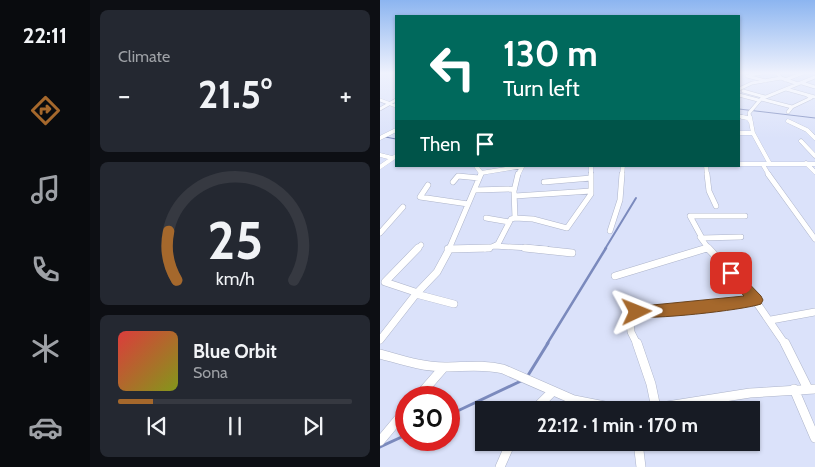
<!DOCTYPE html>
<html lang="en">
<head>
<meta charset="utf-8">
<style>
  body { margin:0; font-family:Cabin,sans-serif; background:#242831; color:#f1f3f6; height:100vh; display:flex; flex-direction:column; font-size:19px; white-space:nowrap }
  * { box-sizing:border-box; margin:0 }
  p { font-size:16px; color:#9ea1a6 }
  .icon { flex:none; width:28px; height:28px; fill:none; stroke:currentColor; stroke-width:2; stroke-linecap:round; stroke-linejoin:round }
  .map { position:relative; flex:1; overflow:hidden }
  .panel { display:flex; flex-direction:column; gap:10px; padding:10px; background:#0d0f14; width:290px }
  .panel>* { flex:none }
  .top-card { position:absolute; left:15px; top:15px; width:345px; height:152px; border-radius:0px; box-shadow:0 1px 4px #0004; background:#00695c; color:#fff; overflow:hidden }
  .speed { position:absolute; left:15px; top:386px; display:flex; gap:10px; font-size:25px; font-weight:700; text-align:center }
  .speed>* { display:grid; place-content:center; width:65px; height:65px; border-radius:50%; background:#171b24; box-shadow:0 1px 4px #0004; line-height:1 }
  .speed .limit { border:8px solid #d22; background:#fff; color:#111 }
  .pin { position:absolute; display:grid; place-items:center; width:42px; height:42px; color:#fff; margin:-21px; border-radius:10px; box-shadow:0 2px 8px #0006 }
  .me { position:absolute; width:55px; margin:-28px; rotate:88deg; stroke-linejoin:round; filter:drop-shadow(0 0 4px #0008) }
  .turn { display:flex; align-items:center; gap:18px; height:105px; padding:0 25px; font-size:22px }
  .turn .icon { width:65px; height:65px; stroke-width:2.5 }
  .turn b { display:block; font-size:35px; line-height:42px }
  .then { display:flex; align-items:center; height:48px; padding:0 25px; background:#0003; gap:10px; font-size:19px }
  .big { font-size:38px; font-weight:700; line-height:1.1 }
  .panel .widget { flex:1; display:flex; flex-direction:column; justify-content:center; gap:8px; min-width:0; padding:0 18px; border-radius:8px; background:#242831 }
  .panel .dial { align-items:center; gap:0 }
  .dial svg { height:130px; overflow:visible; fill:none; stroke:#363941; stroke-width:7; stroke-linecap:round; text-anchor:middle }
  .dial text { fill:#f1f3f6; stroke:none }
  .song { display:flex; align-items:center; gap:15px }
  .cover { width:60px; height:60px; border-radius:8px; background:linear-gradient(135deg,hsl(0 70% 55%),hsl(70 70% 35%)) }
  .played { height:5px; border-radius:2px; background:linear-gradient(90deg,#a5682c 15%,#363941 15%) }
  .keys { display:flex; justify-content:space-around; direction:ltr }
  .heat { display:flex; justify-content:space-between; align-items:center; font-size:28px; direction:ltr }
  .trip { position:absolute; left:95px; top:401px; width:285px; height:50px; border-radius:0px; background:#171b24; box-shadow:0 1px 4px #0004; font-weight:700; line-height:50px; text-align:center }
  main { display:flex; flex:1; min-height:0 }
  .menu { display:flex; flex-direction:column; width:90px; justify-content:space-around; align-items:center; background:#090b0e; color:#9ea1a6 }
  .menu .icon { width:35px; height:35px }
  .menu .active { color:#a5682c }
  .menu b { font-size:22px; color:#f1f3f6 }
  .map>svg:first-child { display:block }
</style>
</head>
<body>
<main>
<nav class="menu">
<b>22:11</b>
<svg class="icon active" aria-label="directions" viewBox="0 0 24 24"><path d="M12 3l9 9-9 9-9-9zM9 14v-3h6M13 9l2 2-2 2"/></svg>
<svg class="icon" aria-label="music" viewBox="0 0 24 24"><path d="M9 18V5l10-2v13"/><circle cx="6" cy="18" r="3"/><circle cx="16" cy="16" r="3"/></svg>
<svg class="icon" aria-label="phone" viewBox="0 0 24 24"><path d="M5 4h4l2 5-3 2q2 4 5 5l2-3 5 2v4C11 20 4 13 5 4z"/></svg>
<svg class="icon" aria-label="climate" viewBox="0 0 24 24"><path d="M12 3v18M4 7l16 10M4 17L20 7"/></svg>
<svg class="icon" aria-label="car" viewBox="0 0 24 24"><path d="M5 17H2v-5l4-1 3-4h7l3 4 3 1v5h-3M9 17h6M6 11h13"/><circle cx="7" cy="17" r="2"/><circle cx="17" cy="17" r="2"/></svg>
</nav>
<section class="panel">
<div class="widget"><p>Climate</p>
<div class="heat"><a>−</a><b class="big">21.5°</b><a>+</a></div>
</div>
<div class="widget dial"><svg viewBox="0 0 100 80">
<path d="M14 69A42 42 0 1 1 86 69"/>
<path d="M14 69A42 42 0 0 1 9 39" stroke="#a5682c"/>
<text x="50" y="56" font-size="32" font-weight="700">25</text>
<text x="50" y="72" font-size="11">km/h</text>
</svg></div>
<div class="widget">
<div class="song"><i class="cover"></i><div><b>Blue Orbit</b><p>Sona</p></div></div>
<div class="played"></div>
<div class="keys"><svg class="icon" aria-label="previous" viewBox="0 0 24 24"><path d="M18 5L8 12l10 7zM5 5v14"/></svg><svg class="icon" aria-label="pause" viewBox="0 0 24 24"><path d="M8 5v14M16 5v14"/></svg><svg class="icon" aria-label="next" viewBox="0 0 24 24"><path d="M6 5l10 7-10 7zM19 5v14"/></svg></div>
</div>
</section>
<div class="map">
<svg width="435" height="467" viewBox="0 0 435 467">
  <rect width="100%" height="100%" fill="#dbe2fa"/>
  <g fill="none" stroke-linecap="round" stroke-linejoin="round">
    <path stroke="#7b8abd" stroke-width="1" d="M359,109L435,118
      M0,136L16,139"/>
    <path stroke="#7b8abd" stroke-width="2" d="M225,249L256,198"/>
    <path stroke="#7b8abd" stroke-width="2.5" d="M167,344L226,248"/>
    <path stroke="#7b8abd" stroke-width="3" d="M147,377L168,343
      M69,415L141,381
      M0,447L26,435"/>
    <defs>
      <path id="minor-far4" d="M397,73L401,78L418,84
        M370,75L382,73
        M367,76L386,81
        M405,80L423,73
        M422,83L435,87
        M359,89L372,83L401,78
        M406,89L435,97
        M363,91L385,97
        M359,95L378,100
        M381,99L412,107
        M0,100L16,106
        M0,109L16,100
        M408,112L412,107L431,98L427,95
        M359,116L367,118
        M370,118L369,113L381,99L435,77"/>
      <path id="minor-far3" d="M362,117L368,118L371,122
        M370,117L373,133L390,164
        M408,121L427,130L435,138
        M359,133H373
        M0,138L16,130
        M421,141L435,156
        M0,155L12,158
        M426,163L435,172
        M359,164H435
        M383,165L389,175
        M96,166L101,173
        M211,166V175
        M326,166L327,175
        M0,167L16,156
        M100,175L101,173L143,166
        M138,175L142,167
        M242,175L243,166"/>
      <path id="minor-far2" d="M327,174L329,191L336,206
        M388,174L435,239
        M73,182L78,176L99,178
        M164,182L211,178
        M48,185L40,197L88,204
        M95,190L134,189
        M135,196L211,191
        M106,218L129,222
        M135,218L153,219L187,228L211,194V174
        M230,231L240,200L242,174
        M0,233L23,207
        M320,237L329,249
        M361,237L322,238L310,216H365
        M114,246L118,244L131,219L135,218L134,191L138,174
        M37,249L41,245
        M69,249L101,174
        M105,249L114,246L167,249
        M324,249L327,248"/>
      <path id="minor-far1" d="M145,248L192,253
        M328,248L370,293L405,344
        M68,249L109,248
        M235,276L327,248
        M38,293L5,282L38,248
        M36,294L74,304
        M391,320L435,312
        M0,340L36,294L57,272L70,248
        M257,344L251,332L249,312L285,311L376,300"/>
      <path id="minor" d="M257,343L271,384L276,408
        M405,343L428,389
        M0,354C22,360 42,367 65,367C84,367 104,364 123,369L194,400L245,410
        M414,389L435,438
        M37,398L64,367
        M154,410L172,392
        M262,410L370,393L435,389
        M0,441L26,410
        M258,442L261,467
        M120,467L131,442"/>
    </defs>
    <use href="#minor-far4" stroke="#adb4ca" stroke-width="4"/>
    <use href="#minor-far3" stroke="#adb4ca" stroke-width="4.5"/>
    <use href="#minor-far2" stroke="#adb4ca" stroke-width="6"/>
    <use href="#minor-far1" stroke="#adb4ca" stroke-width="8"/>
    <use href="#minor" stroke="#adb4ca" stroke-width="10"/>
    <use href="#minor-far4" stroke="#fff" stroke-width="3"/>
    <use href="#minor-far3" stroke="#fff" stroke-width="4"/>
    <use href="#minor-far2" stroke="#fff" stroke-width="5"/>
    <use href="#minor-far1" stroke="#fff" stroke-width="7"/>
    <use href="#minor" stroke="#fff" stroke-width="9"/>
  </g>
  <linearGradient id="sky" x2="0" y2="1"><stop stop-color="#8cb5f0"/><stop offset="0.53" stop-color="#eff2fd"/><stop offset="1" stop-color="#eff2fd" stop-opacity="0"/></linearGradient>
  <rect width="435" height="138" fill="url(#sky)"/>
  <path fill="#a5682c" stroke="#6b441d" d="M351,268L355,269L381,296L383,300L381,304C364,310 267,321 252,316L250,312L252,307L364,296L344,273L346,269Z"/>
</svg>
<div class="speed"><div class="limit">30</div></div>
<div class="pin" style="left:351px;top:273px;background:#d93025"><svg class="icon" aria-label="arrive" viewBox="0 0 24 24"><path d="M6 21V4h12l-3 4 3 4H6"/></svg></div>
<svg class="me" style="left:257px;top:312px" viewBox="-20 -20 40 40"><path d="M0-17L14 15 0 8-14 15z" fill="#a5682c" stroke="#fff" stroke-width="4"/></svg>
<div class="trip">22:12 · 1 min · 170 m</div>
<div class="top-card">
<div class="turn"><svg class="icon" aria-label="left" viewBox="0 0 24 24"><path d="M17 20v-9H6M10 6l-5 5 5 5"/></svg><div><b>130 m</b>Turn left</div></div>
<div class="then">Then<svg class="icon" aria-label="arrive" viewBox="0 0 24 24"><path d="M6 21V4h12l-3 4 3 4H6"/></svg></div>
</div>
</div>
</main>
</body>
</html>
